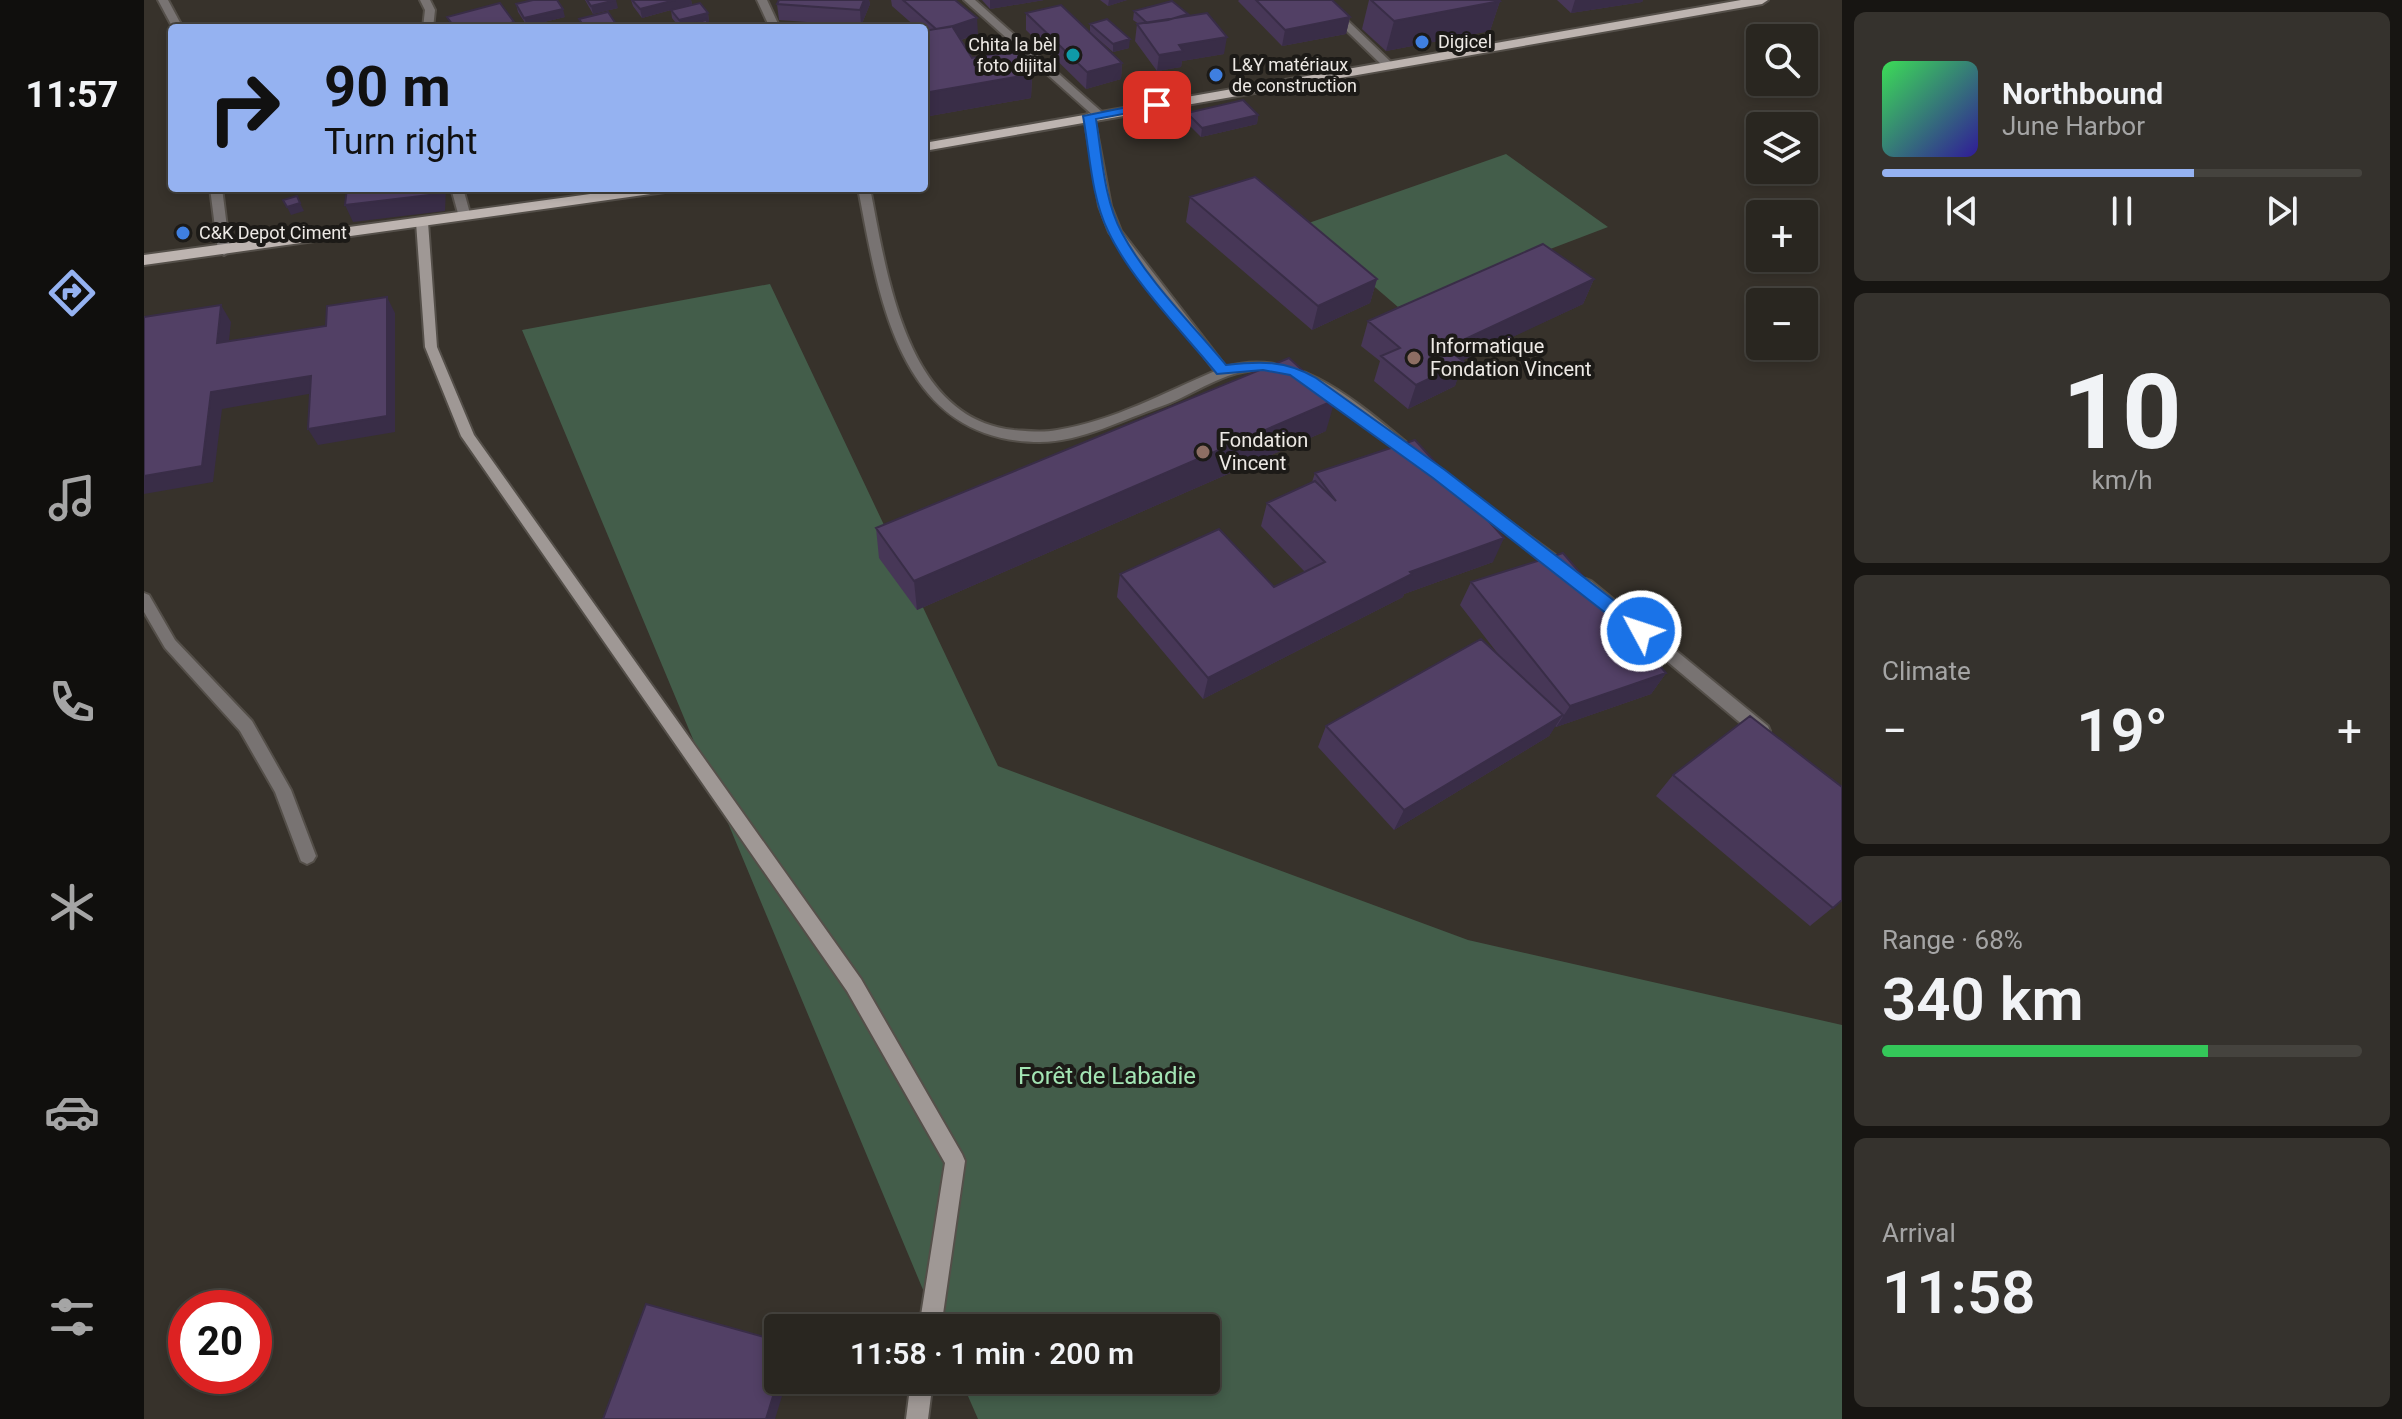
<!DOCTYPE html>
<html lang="en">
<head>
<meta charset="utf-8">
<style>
  body { margin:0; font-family:Roboto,sans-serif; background:#35322d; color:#f1f3f6; height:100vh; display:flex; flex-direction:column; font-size:30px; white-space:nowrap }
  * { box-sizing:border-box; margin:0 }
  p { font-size:26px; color:#a5a5a5 }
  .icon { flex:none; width:44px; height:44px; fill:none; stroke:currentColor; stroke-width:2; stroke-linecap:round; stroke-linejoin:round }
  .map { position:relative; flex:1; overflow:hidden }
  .drawer { display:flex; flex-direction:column; gap:12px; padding:12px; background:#171512; width:560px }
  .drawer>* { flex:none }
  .top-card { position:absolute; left:24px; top:24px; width:760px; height:168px; border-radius:8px; box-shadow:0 4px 12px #0003,0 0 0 2px #45433e; background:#95b2f1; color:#111; overflow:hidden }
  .controls { position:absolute; left:1602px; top:24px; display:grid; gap:16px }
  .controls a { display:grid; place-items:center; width:72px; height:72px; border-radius:8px; background:#292620; box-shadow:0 4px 12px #0003,0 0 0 2px #45433e; font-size:40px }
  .speed { position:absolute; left:24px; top:1290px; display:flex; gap:16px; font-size:40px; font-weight:700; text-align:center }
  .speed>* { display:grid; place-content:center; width:104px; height:104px; border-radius:50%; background:#292620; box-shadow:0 4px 12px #0003,0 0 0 2px #45433e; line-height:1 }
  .speed .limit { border:12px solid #d22; background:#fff; color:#111 }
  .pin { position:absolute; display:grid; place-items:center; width:68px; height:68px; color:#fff; margin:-34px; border-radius:16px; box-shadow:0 4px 12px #0006 }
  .me { position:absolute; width:88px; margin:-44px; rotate:310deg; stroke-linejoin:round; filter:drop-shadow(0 0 6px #0008) }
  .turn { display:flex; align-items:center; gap:28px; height:168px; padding:0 24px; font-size:36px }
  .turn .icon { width:104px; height:104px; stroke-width:2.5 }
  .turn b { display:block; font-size:56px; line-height:68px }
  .big { font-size:60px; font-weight:600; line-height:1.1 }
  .drawer .tile { flex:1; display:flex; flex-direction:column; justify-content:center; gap:12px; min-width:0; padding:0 28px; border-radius:12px; background:#35322d }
  .drawer .dial { align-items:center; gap:0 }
  .dial b { font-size:104px; line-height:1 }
  .song { display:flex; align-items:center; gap:24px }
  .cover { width:96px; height:96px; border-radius:12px; background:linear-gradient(135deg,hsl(130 70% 55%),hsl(250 70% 35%)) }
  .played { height:8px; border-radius:4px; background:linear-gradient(90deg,#95b2f1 65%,#45433e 65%) }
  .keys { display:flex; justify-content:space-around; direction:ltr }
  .heat { display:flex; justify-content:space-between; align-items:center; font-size:44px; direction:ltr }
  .charge { height:12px; border-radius:6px; background:linear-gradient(90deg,#34c759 68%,#45433e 0) }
  .trip { position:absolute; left:620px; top:1314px; width:456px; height:80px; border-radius:8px; background:#292620; box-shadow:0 4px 12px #0003,0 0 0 2px #45433e; font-weight:600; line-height:80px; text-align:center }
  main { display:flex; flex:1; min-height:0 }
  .tabs { display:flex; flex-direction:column; width:144px; justify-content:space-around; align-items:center; background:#100f0d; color:#a5a5a5 }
  .tabs .icon { width:56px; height:56px }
  .tabs .active { color:#95b2f1 }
  .tabs b { font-size:36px; color:#f1f3f6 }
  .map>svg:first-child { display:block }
</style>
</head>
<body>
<main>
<nav class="tabs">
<b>11:57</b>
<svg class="icon active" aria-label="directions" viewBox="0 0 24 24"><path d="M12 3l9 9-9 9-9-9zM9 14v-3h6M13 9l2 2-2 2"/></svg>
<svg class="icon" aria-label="music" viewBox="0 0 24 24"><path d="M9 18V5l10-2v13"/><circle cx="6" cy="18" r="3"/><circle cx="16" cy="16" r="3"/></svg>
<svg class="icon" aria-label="phone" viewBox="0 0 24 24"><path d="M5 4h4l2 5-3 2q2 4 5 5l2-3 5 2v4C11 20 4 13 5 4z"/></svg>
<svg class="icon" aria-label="climate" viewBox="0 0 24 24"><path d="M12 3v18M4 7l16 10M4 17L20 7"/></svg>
<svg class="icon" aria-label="car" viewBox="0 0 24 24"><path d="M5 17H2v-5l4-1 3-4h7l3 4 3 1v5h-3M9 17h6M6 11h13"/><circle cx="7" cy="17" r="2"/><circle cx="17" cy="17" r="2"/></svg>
<svg class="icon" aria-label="filters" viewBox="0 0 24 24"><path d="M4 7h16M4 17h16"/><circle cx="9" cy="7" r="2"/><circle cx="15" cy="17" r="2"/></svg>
</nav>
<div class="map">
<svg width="1698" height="1419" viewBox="0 0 1698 1419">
  <rect width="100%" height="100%" fill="#37322b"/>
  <path fill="#435d4a" d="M1362,154L1464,227L1254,307L1159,225Z
    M626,284L854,766L1324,940L1698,1025V1419H834L817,1380H1062V1328H795L378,330Z"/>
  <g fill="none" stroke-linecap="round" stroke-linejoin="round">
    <defs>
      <path id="lane" d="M945,113L950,116L967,206L977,231L1082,367C1158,344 1223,412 1278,455L1280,458L1278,461H1268C1228,429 1173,375 1120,370C1082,368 1052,394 1018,406C980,419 937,442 896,442C754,442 735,297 714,188H726C743,273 761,419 870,430C885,431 898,433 913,430C969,421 1020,393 1071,371L965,232L955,206L940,116Z
        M1301,474L1425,565L1427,569L1425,573H1415L1296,483L1294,479Z
        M1442,579L1447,581L1624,726L1626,731L1624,736H1612L1437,589L1435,585Z
        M0,593L5,595L31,640L108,721L147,790L172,856L169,861L163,864L157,861L131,792L96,731L21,648L0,612Z"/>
      <path id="street" d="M14,0H24L39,28H29Z
        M276,0H286L291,10L289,28H279L281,10Z
        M613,0H623L636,28H626Z
        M820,0H831L959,113V117H951Z
        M1171,0H1182L1248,63V67H1240Z
        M66,188H78L86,251L80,255L74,251Z
        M307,188H319L327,217L325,219L315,217Z"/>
      <path id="secondary" d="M278,218L284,222L293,347L330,435L717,979L818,1154L821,1161L797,1328H775L801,1163L703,991L317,436L281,347L272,222Z
        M767,1380H789L784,1419H762Z"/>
      <path id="primary" d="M1597,0H1624L1618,4L780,151V143Z
        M490,188H528L521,192L0,265V255Z"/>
    </defs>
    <use href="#lane" stroke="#544f49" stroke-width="4"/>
    <use href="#street" stroke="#544f49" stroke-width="4"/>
    <use href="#secondary" stroke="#544f49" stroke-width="4"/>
    <use href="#primary" stroke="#544f49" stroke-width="4"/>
    <use href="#lane" fill="#787372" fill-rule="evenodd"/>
    <use href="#street" fill="#787372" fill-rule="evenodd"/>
    <use href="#secondary" fill="#9f9895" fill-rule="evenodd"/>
    <use href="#primary" fill="#bdb4b0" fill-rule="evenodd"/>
  </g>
  <path fill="#473757" d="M441,0H443L474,8L449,14Z
    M487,0H547L548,4L564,13L565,22L535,27L528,18L527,10L498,18L489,6Z
    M635,0H725L726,4L717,26L635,20L633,4Z
    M747,0H811L834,34L817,40L828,58L888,74L887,98L780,117V28H773L748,6Z
    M838,0H900L846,9Z
    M956,0H983L964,6Z
    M1095,0H1188L1206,17L1202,34L1138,46L1094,1Z
    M1225,0H1355L1356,1L1346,31L1242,51L1218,29Z
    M1413,0H1499L1498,2L1427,13Z
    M372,4L421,17L383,26L374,12Z
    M990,11L1043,17L1080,54L1038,61L1037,67L1013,71L991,41L993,24H995L989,20Z
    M882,13L978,63L977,79L942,89L882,30Z
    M946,24L985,48L969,52L946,32Z
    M1043,113L1114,115L1113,124L1057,137L1042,122Z
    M1046,197L1233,279L1226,303L1168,330L1042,222Z
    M1450,279L1439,304L1318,360L1311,386L1264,409L1230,381L1236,361L1217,346L1224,321Z
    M1182,431L773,610L735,558L732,528Z
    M1171,473L1349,562L1260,594L1259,597L1059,699L973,597L976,574L1130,587L1161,572L1117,526L1123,503L1168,482Z
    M1327,582L1522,673L1507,694L1412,727L1411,726L1405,736L1250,830L1174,747L1182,726L1358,659L1316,605Z
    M1529,775L1698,900L1666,926L1512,796Z"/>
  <path fill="#392d47" d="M472,0L474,8L449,14L447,6Z
    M531,0H547L548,4L498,18L496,9Z
    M720,0H725L726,4L717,26L716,10Z
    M846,0H900L846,9Z
    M965,0H983L964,6Z
    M1431,0H1499L1498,2L1427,13Z
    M1356,1L1346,31L1242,51L1250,21Z
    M419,9L421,17L383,26L380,18Z
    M564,13L565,22L537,28L535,20Z
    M1206,17L1202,34L1138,46L1141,30Z
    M833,18L834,34L795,47L794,30Z
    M370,22L372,28H347Z
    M472,24L473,28H453Z
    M1083,37L1080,54L1038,61L1037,67L1013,71L1015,55L1035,45Z
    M986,39L985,48L969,52V44Z
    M978,63L977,79L942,89L943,72Z
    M888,74L887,98L780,117V93Z
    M1114,115L1113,124L1057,137L1058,128Z
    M294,188H302L301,211L209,222L201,205Z
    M156,203L160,211L147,215L143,207Z
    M1233,279L1226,303L1168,330L1174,306Z
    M1450,279L1439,304L1294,372L1302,348Z
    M243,297L251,313V432L174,445L164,429Z
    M77,305L87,322L83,359L73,343Z
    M1320,362L1311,386L1264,409L1272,385Z
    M167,376L176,392L78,409L69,482L0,494V476L67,392Z
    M1191,400L1182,431L773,610L770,581Z
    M1360,538L1349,562L1260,594L1259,597L1059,699L1064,678L1266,572Z
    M1522,673L1507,694L1412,727L1426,706Z
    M1419,715L1405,736L1250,830L1260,810Z
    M634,1380H643L631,1419H622Z"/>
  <path fill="#524065" stroke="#392d47" stroke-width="2" d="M389,0H413L419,9L380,18L372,4Z
    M443,0H472L447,6Z
    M488,0H531L496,9Z
    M635,0H720L716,10L633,4Z
    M759,0H811L833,18L806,27L792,29Z
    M1112,0H1188L1206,17L1141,30Z
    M1227,0H1355L1356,1L1250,21Z
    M1028,1L1044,14L1024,20L1003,23L990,11Z
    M356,3L370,22L347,28H311L303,17Z
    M556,3L564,13L535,20L527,10Z
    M917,5L978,63L943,72L882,13Z
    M464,12L472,24L453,28H441L435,19Z
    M1063,13L1083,37L1035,45L1039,51L1015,55L993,24Z
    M963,19L986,39L969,44L946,24Z
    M562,20L569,28H532Z
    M808,26L828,58L872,50L888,74L780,93V31Z
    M1099,100L1114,115L1058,128L1043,113Z
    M1111,177L1233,279L1174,306L1046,197Z
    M203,188H294V194L201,205Z
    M153,196L156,203L143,207L139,200Z
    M1399,244L1450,279L1302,348L1320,362L1272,385L1237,356L1256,348L1224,321Z
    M243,297V416L164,429L167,376L67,392L58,466L0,476V317L77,305L73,343L182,326L183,306Z
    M1145,358L1191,400L770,581L732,528Z
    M1271,440L1360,538L1266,572L1268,574L1064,678L976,574L1075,529L1130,587L1181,562L1123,503L1171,481L1192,501L1171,473Z
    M1419,553L1522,673L1426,706L1327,582Z
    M1337,639L1419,715L1260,810L1182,726Z
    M1606,716L1698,787V900L1689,908L1529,775Z
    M502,1304L634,1341V1380L622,1419H459Z"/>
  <path fill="#1a73e8" stroke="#114b97" stroke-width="2" d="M1013,101L1017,102V107L952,119C958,156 960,200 978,233C1004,281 1047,323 1082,365C1115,361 1142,360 1172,378L1301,470L1503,626V636H1491L1289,478L1146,375L1119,370L1073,374C1038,331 987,280 964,231C947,196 946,154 939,116Z"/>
  <g fill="#3f7fe0" stroke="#1c1a17" stroke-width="3">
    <circle cx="1278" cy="42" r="8"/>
    <circle cx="1072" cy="75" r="8"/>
    <circle cx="39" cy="233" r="8"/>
  </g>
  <circle fill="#0f9aa8" stroke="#1c1a17" stroke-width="3" cx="929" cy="55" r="8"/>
  <g fill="#8d6e63" stroke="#1c1a17" stroke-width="3">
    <circle cx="1270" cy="358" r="8"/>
    <circle cx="1059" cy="452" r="8"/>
  </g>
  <g text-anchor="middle" stroke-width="8" stroke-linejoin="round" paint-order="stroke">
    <g font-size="18" fill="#ede9e5" stroke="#1c1a17" text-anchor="start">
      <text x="1294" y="48">Digicel</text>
      <text x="913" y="51" text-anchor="end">Chita la bèl<tspan x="913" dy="21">foto dijital</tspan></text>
      <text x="1088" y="71">L&amp;Y matériaux<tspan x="1088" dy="21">de construction</tspan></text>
      <text x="55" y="239">C&amp;K Depot Ciment</text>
    </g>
    <g font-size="20" fill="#ede9e5" stroke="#1c1a17" text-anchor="start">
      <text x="1286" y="353">Informatique<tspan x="1286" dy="23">Fondation Vincent</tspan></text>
      <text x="1075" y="447">Fondation<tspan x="1075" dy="23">Vincent</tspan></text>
    </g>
    <g font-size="24" fill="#a3e5b4" stroke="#1c1a17">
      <text x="963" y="1084">Forêt de Labadie</text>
    </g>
  </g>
</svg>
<div class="controls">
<a><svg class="icon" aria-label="search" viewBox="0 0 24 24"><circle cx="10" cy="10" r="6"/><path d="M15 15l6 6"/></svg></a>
<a><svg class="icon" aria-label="layers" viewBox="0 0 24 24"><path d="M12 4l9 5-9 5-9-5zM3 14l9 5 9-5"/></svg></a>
<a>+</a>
<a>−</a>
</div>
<div class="speed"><div class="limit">20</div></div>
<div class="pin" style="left:1013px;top:105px;background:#d93025"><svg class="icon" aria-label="arrive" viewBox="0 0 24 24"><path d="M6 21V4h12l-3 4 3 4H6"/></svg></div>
<svg class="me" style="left:1497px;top:631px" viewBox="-20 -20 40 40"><circle r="17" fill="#1a73e8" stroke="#fff" stroke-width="3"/><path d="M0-11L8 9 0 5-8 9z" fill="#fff"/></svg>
<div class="trip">11:58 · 1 min · 200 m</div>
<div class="top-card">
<div class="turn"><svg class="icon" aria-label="right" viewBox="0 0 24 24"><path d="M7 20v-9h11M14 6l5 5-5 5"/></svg><div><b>90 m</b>Turn right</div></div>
</div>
</div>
<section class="drawer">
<div class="tile">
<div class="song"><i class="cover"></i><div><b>Northbound</b><p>June Harbor</p></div></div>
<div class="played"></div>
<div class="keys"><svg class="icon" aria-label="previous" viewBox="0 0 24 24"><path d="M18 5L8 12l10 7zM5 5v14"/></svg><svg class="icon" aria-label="pause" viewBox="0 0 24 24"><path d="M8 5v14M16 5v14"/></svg><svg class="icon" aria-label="next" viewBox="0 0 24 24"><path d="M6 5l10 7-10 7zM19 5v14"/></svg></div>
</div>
<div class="tile dial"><b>10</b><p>km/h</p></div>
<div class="tile"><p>Climate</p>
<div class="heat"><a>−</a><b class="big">19°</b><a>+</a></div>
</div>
<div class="tile"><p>Range · 68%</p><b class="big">340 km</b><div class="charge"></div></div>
<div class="tile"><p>Arrival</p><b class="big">11:58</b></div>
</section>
</main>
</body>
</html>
